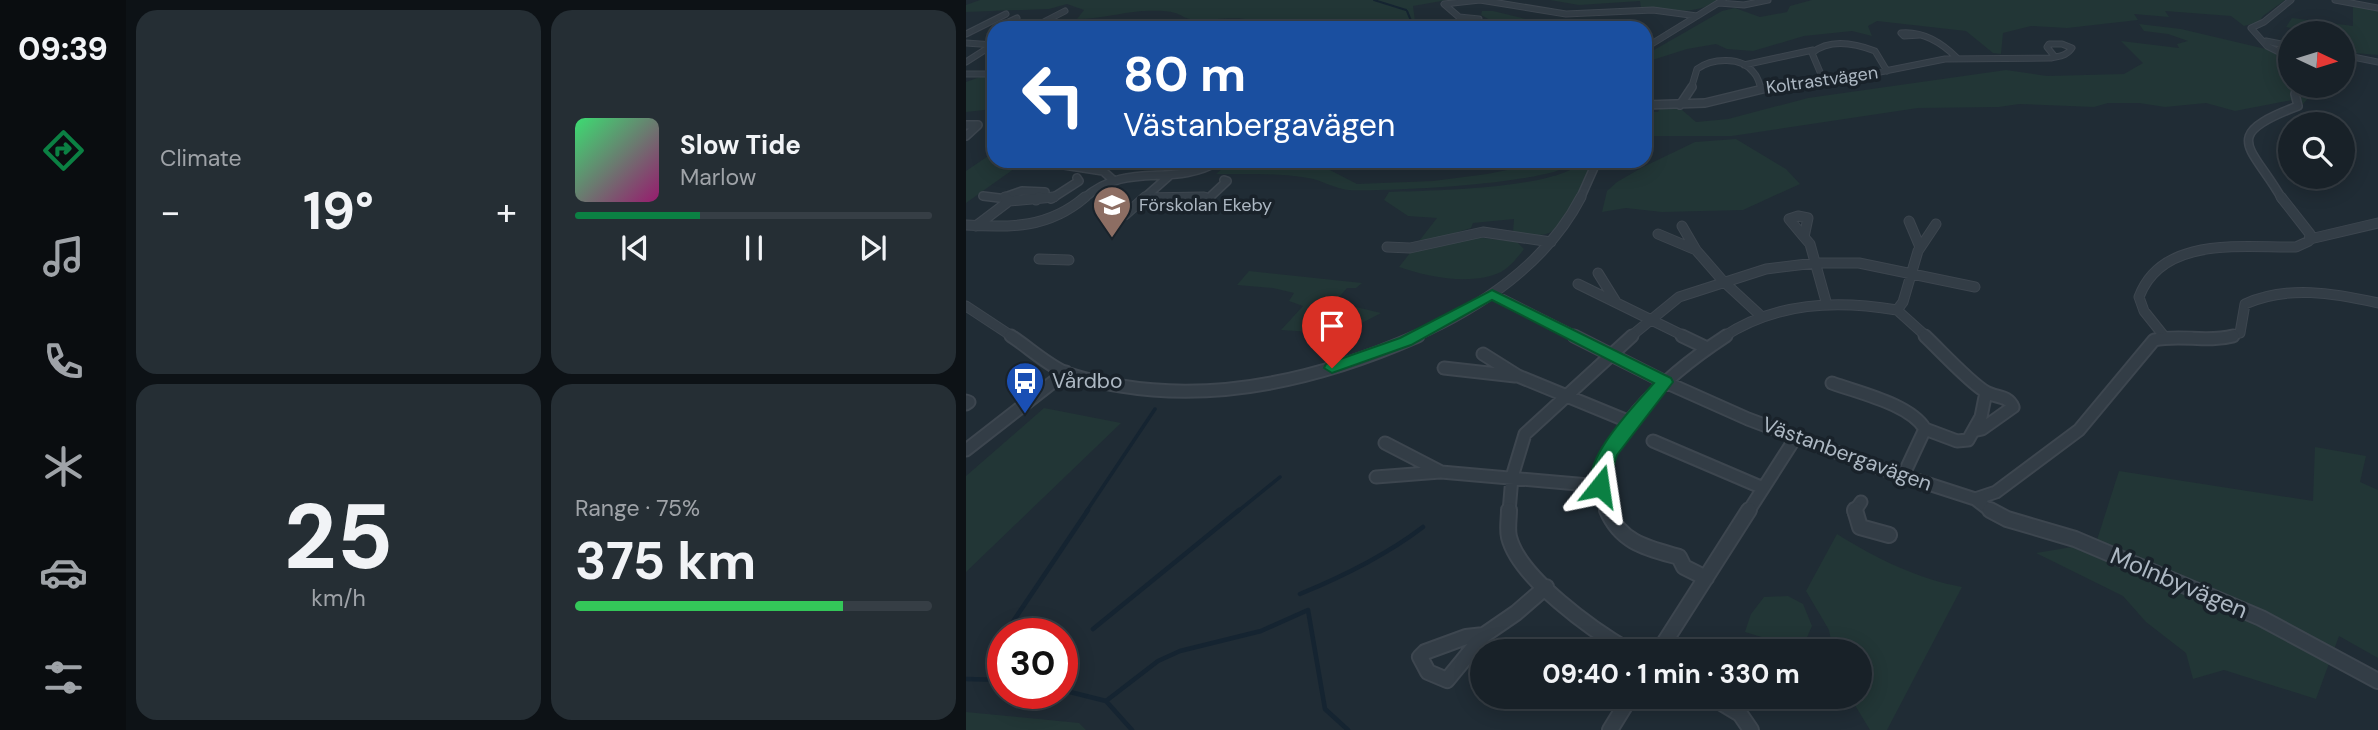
<!DOCTYPE html>
<html lang="en">
<head>
<meta charset="utf-8">
<style>
  body { margin:0; font-family:"DM Sans",sans-serif; background:#252e34; color:#f1f3f6; height:100vh; display:flex; flex-direction:column; font-size:26px; white-space:nowrap }
  * { box-sizing:border-box; margin:0 }
  p { font-size:23px; color:#9fa3a8 }
  .icon { flex:none; width:38px; height:38px; fill:none; stroke:currentColor; stroke-width:2; stroke-linecap:round; stroke-linejoin:round }
  .map { position:relative; flex:1; overflow:hidden }
  .panel { display:flex; flex-direction:column; gap:10px; padding:10px; background:#0d1216; width:840px }
  .panel>* { flex:none }
  .hud { position:absolute; left:21px; top:21px; width:665px; height:147px; border-radius:21px; box-shadow:0 4px 18px #0003,0 0 0 2px #363e45; background:#1a4fa0; color:#fff; overflow:hidden }
  .needle { width:46px; rotate:94deg }
  .fabs { position:absolute; left:1312px; top:21px; display:grid; gap:14px }
  .fabs a { display:grid; place-items:center; width:77px; height:77px; border-radius:50%; background:#182128; box-shadow:0 4px 18px #0003,0 0 0 2px #363e45; font-size:35px }
  .speed { position:absolute; left:21px; top:618px; display:flex; gap:14px; font-size:35px; font-weight:700; text-align:center }
  .speed>* { display:grid; place-content:center; width:91px; height:91px; border-radius:50%; background:#182128; box-shadow:0 4px 18px #0003,0 0 0 2px #363e45; line-height:1 }
  .speed .limit { border:10px solid #d22; background:#fff; color:#111 }
  .pin { position:absolute; display:grid; place-items:center; width:60px; height:60px; color:#fff; margin:-72px -30px; border-radius:50% 50% 50% 0; rotate:-45deg; box-shadow:0 0 7px #0007 }
  .pin .icon { rotate:45deg }
  .me { position:absolute; width:77px; margin:-38px; rotate:15deg; stroke-linejoin:round; filter:drop-shadow(0 0 5px #0008) }
  .turn { display:flex; align-items:center; gap:24px; height:147px; padding:0 21px; font-size:32px }
  .turn .icon { width:91px; height:91px; stroke-width:2.5 }
  .turn b { display:block; font-size:49px; line-height:60px }
  .big { font-size:52px; font-weight:700; line-height:1.1 }
  .panel .card { flex:1; display:flex; flex-direction:column; justify-content:center; gap:10px; min-width:0; padding:0 24px; border-radius:21px; background:#252e34 }
  .panel .dial { align-items:center; gap:0 }
  .dial b { font-size:91px; line-height:1 }
  .song { display:flex; align-items:center; gap:21px }
  .cover { width:84px; height:84px; border-radius:10px; background:linear-gradient(135deg,hsl(140 70% 55%),hsl(320 70% 35%)) }
  .played { height:7px; border-radius:4px; background:linear-gradient(90deg,#0b8043 35%,#363e45 35%) }
  .keys { display:flex; justify-content:space-around; direction:ltr }
  .heat { display:flex; justify-content:space-between; align-items:center; font-size:38px; direction:ltr }
  .charge { height:10px; border-radius:5px; background:linear-gradient(90deg,#34c759 75%,#363e45 0) }
  .panel .tiles { flex:1; display:grid; gap:10px; grid-template-columns:repeat(2,1fr) }
  .trip { position:absolute; left:504px; top:639px; width:402px; height:70px; border-radius:35px; background:#182128; box-shadow:0 4px 18px #0003,0 0 0 2px #363e45; font-weight:700; line-height:70px; text-align:center }
  main { display:flex; flex:1; min-height:0 }
  .tab-bar { display:flex; flex-direction:column; width:126px; justify-content:space-around; align-items:center; background:#0a0d10; color:#9fa3a8 }
  .tab-bar .icon { width:49px; height:49px }
  .tab-bar .selected { color:#0b8043 }
  .tab-bar b { font-size:32px; color:#f1f3f6 }
  .map>svg:first-child { display:block }
</style>
</head>
<body>
<main>
<nav class="tab-bar">
<b>09:39</b>
<svg class="icon selected" aria-label="directions" viewBox="0 0 24 24"><path d="M12 3l9 9-9 9-9-9zM9 14v-3h6M13 9l2 2-2 2"/></svg>
<svg class="icon" aria-label="music" viewBox="0 0 24 24"><path d="M9 18V5l10-2v13"/><circle cx="6" cy="18" r="3"/><circle cx="16" cy="16" r="3"/></svg>
<svg class="icon" aria-label="phone" viewBox="0 0 24 24"><path d="M5 4h4l2 5-3 2q2 4 5 5l2-3 5 2v4C11 20 4 13 5 4z"/></svg>
<svg class="icon" aria-label="climate" viewBox="0 0 24 24"><path d="M12 3v18M4 7l16 10M4 17L20 7"/></svg>
<svg class="icon" aria-label="car" viewBox="0 0 24 24"><path d="M5 17H2v-5l4-1 3-4h7l3 4 3 1v5h-3M9 17h6M6 11h13"/><circle cx="7" cy="17" r="2"/><circle cx="17" cy="17" r="2"/></svg>
<svg class="icon" aria-label="filters" viewBox="0 0 24 24"><path d="M4 7h16M4 17h16"/><circle cx="9" cy="7" r="2"/><circle cx="15" cy="17" r="2"/></svg>
</nav>
<section class="panel">
<div class="tiles">
<div class="card"><p>Climate</p>
<div class="heat"><a>−</a><b class="big">19°</b><a>+</a></div>
</div>
<div class="card">
<div class="song"><i class="cover"></i><div><b>Slow Tide</b><p>Marlow</p></div></div>
<div class="played"></div>
<div class="keys"><svg class="icon" aria-label="previous" viewBox="0 0 24 24"><path d="M18 5L8 12l10 7zM5 5v14"/></svg><svg class="icon" aria-label="pause" viewBox="0 0 24 24"><path d="M8 5v14M16 5v14"/></svg><svg class="icon" aria-label="next" viewBox="0 0 24 24"><path d="M6 5l10 7-10 7zM19 5v14"/></svg></div>
</div>
<div class="card dial"><b>25</b><p>km/h</p></div>
<div class="card"><p>Range · 75%</p><b class="big">375 km</b><div class="charge"></div></div>
</div>
</section>
<div class="map">
<svg width="1412" height="730" viewBox="0 0 1412 730">
  <rect width="100%" height="100%" fill="#202c35"/>
  <path fill="#223636" d="M14,0H481L447,6L449,21L464,28H304C279,11 251,22 224,19C218,18 214,14 209,13C200,10 185,11 176,11C154,13 133,19 111,19L118,10L101,4L83,9L0,12V5Z
    M584,0H751C729,17 701,9 675,8L674,1L613,5Z
    M846,0H1319L1297,16L1293,22L1278,26L1265,16L1199,11L1203,17L1168,14L1172,20L1101,28L1065,26L1037,33L1035,54L1027,53L1000,31L911,21L902,26L906,36L886,31L838,36L787,51L761,49L750,44L721,49L680,62L688,50L756,11L769,8L794,17L821,12L824,6Z
    M1387,5L1412,9V55L1377,52V33H1351L1320,27L1326,18L1387,26Z
    M516,11H527L592,27C598,24 662,23 676,22L674,28H519L526,21L515,15Z
    M1173,24L1215,29L1325,55V86H1349L1347,93L1337,104L1326,100L1269,111L1240,103L1199,107L1173,103H1142L1128,107L1053,104L1033,107L952,108L766,136H681L682,112H692L694,108L715,109L730,122L762,119L842,98L1040,70L1081,76L1158,74L1177,63L1155,41L1213,48L1211,44L1222,41L1202,34L1178,31Z
    M14,77H28V109L0,112V82Z
    M770,139L820,169L834,184L777,210L696,212L660,208L636,212L641,191L651,182L677,167L729,142Z
    M28,152V161H59L0,203V171Z
    M265,161H365L360,168L391,184L467,181L521,174L586,161H610C593,184 418,192 383,190C369,189 356,180 342,178C312,173 281,174 250,174Z
    M617,161H626C618,178 599,230 580,234C570,237 557,233 547,232L548,219L507,223L505,228L450,245L471,218L442,216L418,200L423,192C461,191 594,189 617,161Z
    M509,237L551,242L558,249C552,257 544,267 535,272C506,286 462,277 433,267L444,253Z
    M283,271L396,283L390,288H381L369,302L415,313L375,334L315,330L337,306L323,301L328,293L307,288L271,285Z
    M78,408L155,423L0,572V476Z
    M1349,447L1400,456L1394,482L1412,490V658L1373,636L1350,699L1258,670L1227,679L1220,653L1180,622L1157,596L1070,553L1130,543L1153,471L1347,501Z
    M871,534C909,558 952,579 996,587L921,730H904L884,697L894,696V651H867L863,630L840,591Z
    M822,596L837,604L846,626L835,651H811L802,639L779,632L785,614L798,597Z
    M0,712L113,723L120,730H0Z"/>
  <g fill="none" stroke-linecap="round" stroke-linejoin="round">
    <path stroke="#152431" stroke-width="2" d="M408,0L440,10
      M441,11L448,28"/>
    <path stroke="#152431" stroke-width="3.5" d="M120,512L189,409
      M271,512L314,477"/>
    <path stroke="#152431" stroke-width="4.5" d="M334,594C378,576 419,556 457,527
      M42,629L122,510
      M127,629L273,510
      M0,679L37,680
      M96,690L140,701L166,730
      M140,701L192,661L214,651L295,631L342,610L359,709L382,730"/>
    <defs>
      <path id="street-far4" d="M1325,0L1298,22L1285,28L1301,46L1325,58
        M1369,0L1412,8
        M753,3L778,5L802,0
        M513,19L493,17L478,4L514,0L600,14L687,10L731,16
        M32,27L51,18
        M66,28L99,11
        M96,28L241,27
        M0,34L40,14
        M954,35L938,36L935,33C957,31 976,43 991,58
        M1300,41L1325,46
        M0,43L28,45
        M679,48L757,0
        M1377,55L1412,62
        M0,62L25,46
        M778,65L847,50
        M0,74H28
        M857,79L846,53C864,38 888,43 909,51L921,71
        M1331,86L1332,89
        M725,89L731,69C746,58 776,56 788,73C792,77 793,83 795,88
        M798,89L909,73L979,59L1085,58C1093,56 1101,56 1106,48L1096,44H1083L1081,47L1089,57"/>
      <path id="street-far3" d="M679,105L739,103L805,87
        M714,105L726,87
        M0,125H12L0,136
        M87,161L85,163L137,171L146,179
        M395,164L451,163
        M455,165L499,161
        M17,196L41,199
        M39,197L56,191L79,192L71,199
        M179,198L244,197L261,181L258,180
        M85,199L113,181L111,178
        M117,199C163,159 205,189 253,161
        M177,199L203,176
        M614,199L631,161
        M1316,199C1286,146 1252,136 1332,106L1329,94L1331,87"/>
      <path id="street-far2" d="M39,197L43,201L88,197
        M179,198L238,197
        M70,200L73,197
        M159,215L179,197
        M832,216L842,218L838,237L823,219Z
        M943,221L954,247
        M0,225C45,228 83,228 119,197
        M10,226L43,201
        M716,226L730,250
        M692,234L730,250L757,281L795,316
        M838,237L844,244L861,305
        M1344,239L1412,223
        M421,247L444,248L517,232L585,242
        M73,259L103,260
        M632,273L650,302
        M612,284L720,337
        M526,294L611,337
        M0,306L47,337
        M1198,336L1178,311L1173,297C1196,235 1278,248 1330,247L1343,241L1344,234L1315,197
        M448,337C514,308 581,263 615,197
        M664,337L713,297L800,269L849,263H893L1009,287
        M757,337C810,302 870,300 931,310
        M961,337L931,310L937,302L952,251L970,224
        M1198,337H1225
        M1260,337L1274,333L1279,304C1321,285 1368,293 1412,303"/>
      <path id="street-far1" d="M45,336C62,347 79,363 98,372C115,379 136,383 155,386C257,403 359,377 452,336
        M608,336L699,382L782,419L907,466L1009,499L1030,492L1113,430L1188,340C1214,334 1241,343 1267,336
        M716,336L739,347
        M959,336C974,350 1004,383 1020,392C1030,398 1042,395 1047,407L1016,429L1007,431
        M517,354L552,376L664,422
        M478,368L549,376
        M866,383C893,393 944,404 959,429L937,476
        M0,401L3,402L0,404
        M959,429L991,441L1002,440L1015,417L1020,392
        M687,441L797,488
        M419,443L475,472L634,486
        M0,450L100,372
        M410,477L474,472
        M1009,499L1026,512
        M543,512L546,477L559,434L666,336
        M641,512C613,445 711,368 760,336
        M782,512L830,437
        M888,512L895,502"/>
      <path id="street" d="M543,510C543,519 541,529 543,537C553,578 628,631 663,651
        M641,510C655,543 681,548 713,557L718,567L740,578
        M889,510L894,527L923,535
        M1024,510L1041,519L1109,539L1295,618L1412,681
        M518,635L481,680L462,672L454,657L459,652L500,637Z
        M518,635L550,613L580,587
        M693,651L783,510
        M744,696L774,714L785,730
        M644,730L665,696"/>
    </defs>
    <use href="#street-far4" stroke="#3d464f" stroke-width="7"/>
    <use href="#street-far3" stroke="#3d464f" stroke-width="10"/>
    <use href="#street-far2" stroke="#3d464f" stroke-width="11"/>
    <use href="#street-far1" stroke="#3d464f" stroke-width="15"/>
    <use href="#street" stroke="#3d464f" stroke-width="18"/>
    <use href="#street-far4" stroke="#333d46" stroke-width="5"/>
    <use href="#street-far3" stroke="#333d46" stroke-width="7"/>
    <use href="#street-far2" stroke="#333d46" stroke-width="9"/>
    <use href="#street-far1" stroke="#333d46" stroke-width="11"/>
    <use href="#street" stroke="#333d46" stroke-width="14"/>
  </g>
  <path fill="#0b8043" stroke="#07532c" stroke-width="2" d="M526,290L705,378L707,382L651,455L640,491L634,494L627,491C612,462 670,404 688,383L526,300L445,345L366,373L358,368L360,364L434,338Z"/>
  <defs>
    <symbol id="school-pin" viewBox="-11 -11 22 30"><path d="M0 17L-7.5 6A9.5 9.5 0 1 1 7.5 6Z" fill="#8d6e63" stroke="#19222a"/><path d="M0-5L7-2L0 1L-7-2ZM-4 1L0 2.5L4 1V4Q0 6-4 4Z" fill="#fff"/></symbol>
    <symbol id="bus-pin" viewBox="-11 -11 22 30"><path d="M0 17L-7.5 6A9.5 9.5 0 1 1 7.5 6Z" fill="#1a4fb4" stroke="#19222a"/><path d="M-5-6H5V4H4V6H2V4H-2V6H-4V4H-5ZM-3.5-4V0h7V-4ZM-3.5 1.2v1.5H-2V1.2ZM2 1.2v1.5H3.5V1.2Z" fill="#fff"/></symbol>
  </defs>
  <g fill-rule="evenodd">
    <use href="#school-pin" x="124" y="183" width="44" height="60"/>
    <use href="#bus-pin" x="37" y="359" width="44" height="60"/>
  </g>
  <g text-anchor="middle" stroke-width="7" stroke-linejoin="round" paint-order="stroke">
    <g font-size="18" fill="#adb8c3" stroke="#19222a">
      <text transform="translate(856 80) rotate(-8)" y="6">Koltrastvägen</text>
    </g>
    <g font-size="18" fill="#adb8c3" stroke="#19222a" text-anchor="start">
      <text x="173" y="211">Förskolan Ekeby</text>
    </g>
    <g font-size="21" fill="#adb8c3" stroke="#19222a" text-anchor="start">
      <text x="86" y="388">Vårdbo</text>
    </g>
    <g font-size="21" fill="#adb8c3" stroke="#19222a">
      <text transform="translate(881 454) rotate(20)" y="7">Västanbergavägen</text>
    </g>
    <g font-size="24" fill="#adb8c3" stroke="#19222a">
      <text transform="translate(1213 583) rotate(23)" y="8">Molnbyvägen</text>
    </g>
  </g>
</svg>
<div class="fabs">
<a><svg class="needle" viewBox="-14 -14 28 28"><path d="M0-13l5 13h-10z" fill="#e53935"/><path d="M0 13l5-13h-10z" fill="#9fa3a8"/></svg></a>
<a><svg class="icon" aria-label="search" viewBox="0 0 24 24"><circle cx="10" cy="10" r="6"/><path d="M15 15l6 6"/></svg></a>
</div>
<div class="speed"><div class="limit">30</div></div>
<div class="pin" style="left:366px;top:368px;background:#d93025"><svg class="icon" aria-label="arrive" viewBox="0 0 24 24"><path d="M6 21V4h12l-3 4 3 4H6"/></svg></div>
<svg class="me" style="left:634px;top:486px" viewBox="-20 -20 40 40"><path d="M0-17L14 15 0 8-14 15z" fill="#0b8043" stroke="#fff" stroke-width="4"/></svg>
<div class="trip">09:40 · 1 min · 330 m</div>
<div class="hud">
<div class="turn"><svg class="icon" aria-label="left" viewBox="0 0 24 24"><path d="M17 20v-9H6M10 6l-5 5 5 5"/></svg><div><b>80 m</b>Västanbergavägen</div></div>
</div>
</div>
</main>
</body>
</html>
